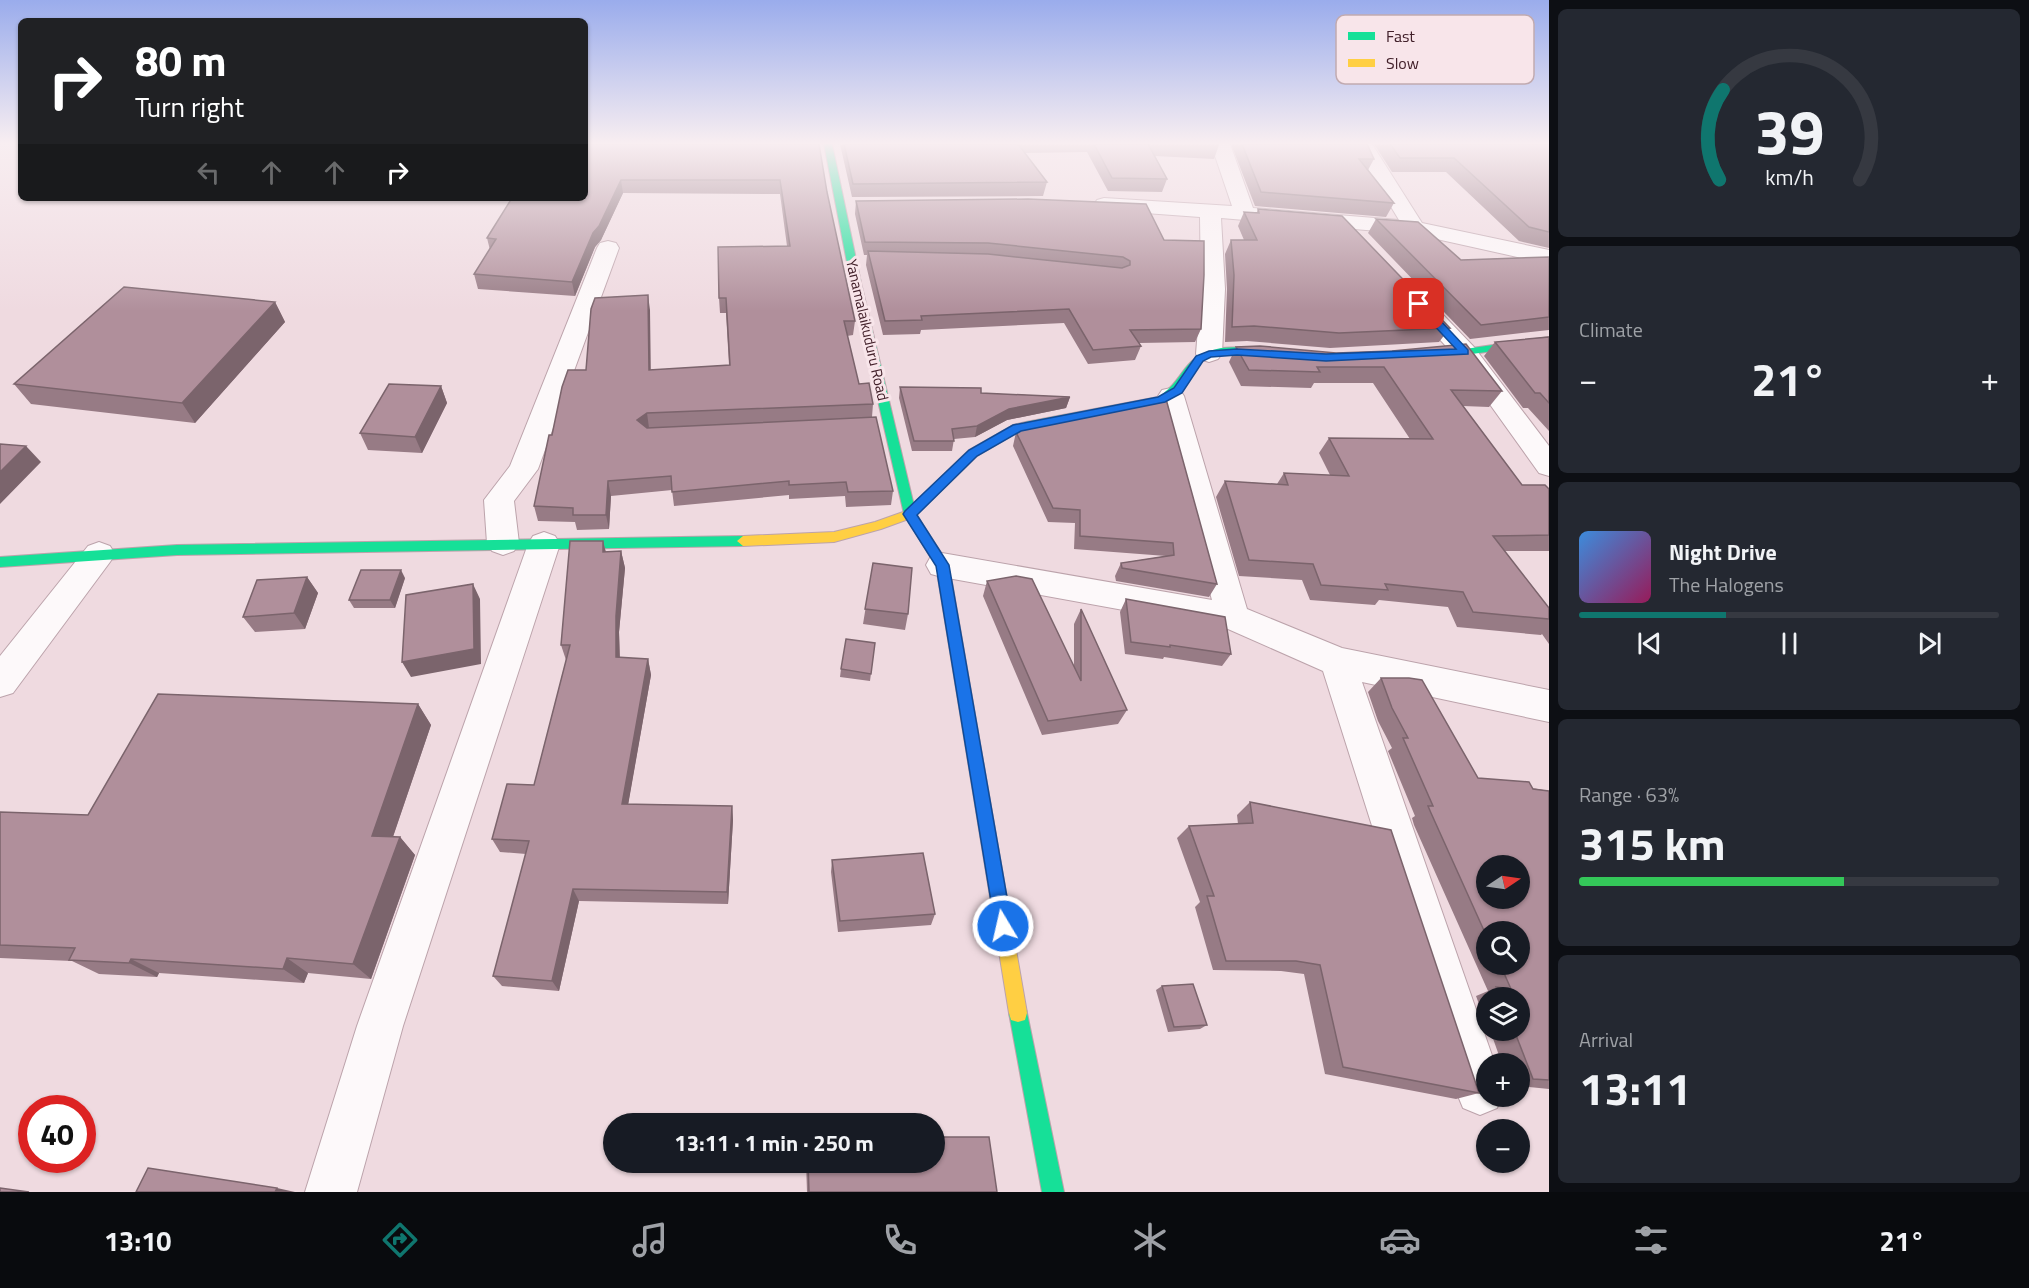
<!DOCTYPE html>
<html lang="en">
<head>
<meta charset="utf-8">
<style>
  body { margin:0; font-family:"Titillium Web",sans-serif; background:#242831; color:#f1f3f6; height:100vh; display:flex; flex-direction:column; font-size:22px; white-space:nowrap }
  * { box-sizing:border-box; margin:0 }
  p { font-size:20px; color:#9ea1a6 }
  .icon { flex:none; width:33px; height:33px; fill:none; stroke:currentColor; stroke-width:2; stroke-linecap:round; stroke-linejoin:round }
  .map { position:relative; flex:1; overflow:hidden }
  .side { display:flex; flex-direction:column; gap:9px; padding:9px; background:#0d0f14; width:480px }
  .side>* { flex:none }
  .top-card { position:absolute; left:18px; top:18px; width:570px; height:183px; border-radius:9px; box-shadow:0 2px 4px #0004; background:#202124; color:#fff; overflow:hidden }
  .needle { width:39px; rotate:77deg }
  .controls { position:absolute; left:1476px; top:855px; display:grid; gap:12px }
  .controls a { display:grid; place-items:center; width:54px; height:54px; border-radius:50%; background:#171b24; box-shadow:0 2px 4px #0004; font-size:30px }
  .speed { position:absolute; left:18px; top:1095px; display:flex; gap:12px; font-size:30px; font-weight:700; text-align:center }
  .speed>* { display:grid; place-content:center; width:78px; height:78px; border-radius:50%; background:#171b24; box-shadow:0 2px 4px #0004; line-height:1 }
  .speed .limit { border:9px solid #d22; background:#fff; color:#111 }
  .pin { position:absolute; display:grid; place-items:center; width:51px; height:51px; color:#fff; margin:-26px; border-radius:12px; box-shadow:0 3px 9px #0006 }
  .me { position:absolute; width:66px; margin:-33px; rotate:351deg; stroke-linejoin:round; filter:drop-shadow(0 0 4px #0008) }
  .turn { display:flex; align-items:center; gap:21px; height:126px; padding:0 18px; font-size:27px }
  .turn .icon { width:78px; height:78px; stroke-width:2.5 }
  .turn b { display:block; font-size:42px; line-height:51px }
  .lanes { display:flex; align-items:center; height:57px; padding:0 18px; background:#0003; justify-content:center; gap:30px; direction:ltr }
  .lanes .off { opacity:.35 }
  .big { font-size:45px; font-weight:700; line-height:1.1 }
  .side .card { flex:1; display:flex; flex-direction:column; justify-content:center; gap:9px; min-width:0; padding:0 21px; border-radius:9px; background:#242831 }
  .side .dial { align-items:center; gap:0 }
  .dial svg { height:156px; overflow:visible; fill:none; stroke:#363941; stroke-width:7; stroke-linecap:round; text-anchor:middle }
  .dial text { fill:#f1f3f6; stroke:none }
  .song { display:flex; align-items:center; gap:18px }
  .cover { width:72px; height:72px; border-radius:9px; background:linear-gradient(135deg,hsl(210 70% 55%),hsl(330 70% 35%)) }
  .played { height:6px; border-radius:3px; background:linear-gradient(90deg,#0f766e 35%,#363941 35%) }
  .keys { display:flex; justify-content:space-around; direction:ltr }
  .heat { display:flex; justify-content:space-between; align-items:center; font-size:33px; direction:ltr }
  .charge { height:9px; border-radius:4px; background:linear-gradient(90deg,#34c759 63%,#363941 0) }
  .trip { position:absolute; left:603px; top:1113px; width:342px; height:60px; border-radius:30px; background:#171b24; box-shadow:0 2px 4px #0004; font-weight:700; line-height:60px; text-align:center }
  .dock { display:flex; height:96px; justify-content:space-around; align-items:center; background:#090b0e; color:#9ea1a6 }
  .dock .icon { width:42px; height:42px }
  .dock .selected { color:#0f766e }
  .dock b { font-size:27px; color:#f1f3f6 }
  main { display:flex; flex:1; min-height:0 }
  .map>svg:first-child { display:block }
</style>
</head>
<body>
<main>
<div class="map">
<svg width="1549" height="1192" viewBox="0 0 1549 1192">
  <rect width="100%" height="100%" fill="#efdae0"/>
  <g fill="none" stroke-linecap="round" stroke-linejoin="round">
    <defs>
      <path id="street" d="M1211,144H1230L1253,208L1399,220L1353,144H1372L1422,223L1549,250V264L1414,234L1221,218L1225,289L1222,354L1218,359L1209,362L1200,359L1196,354L1201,289L1200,217L1104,210L1097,208L1094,204L1097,200L1104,198L1232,206Z
        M608,241L616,243L619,248L538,469L514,501L519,543L514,551L503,555L492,551L487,543L484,500L510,466L597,248L600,243Z
        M1415,292L1423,294L1474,347L1549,446V476L1539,473L1456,357L1407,304L1403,299L1407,294Z
        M1171,388L1180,390L1184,396L1247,609L1342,648L1549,690V722L1362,682L1495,1064H1486V1096H1502L1497,1108L1480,1115L1463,1108L1456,1091L1323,671L1228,629L942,577L931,574L926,565L931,556L942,553L1212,600L1158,396L1162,390Z
        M544,532L555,536L560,544L403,1026L357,1192H305L357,1026L528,544L533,536Z
        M99,542L110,546L115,554L110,562L13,693L0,697V656L88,546Z"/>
      <path id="fast" d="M824,144H832L861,283L916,514L949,565L996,835L994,841L988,843L982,841L980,835L936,566L904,514L851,283Z
        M1549,337V343L1465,355L1426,356L1421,353L1426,350L1465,349Z
        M1221,348C1236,347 1272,346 1283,355L1278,358C1253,355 1216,345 1196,367C1185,380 1180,393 1165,402L1026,430L1020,426L1026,422L1158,397C1188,378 1179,357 1221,348Z
        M743,536L749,541L743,546L177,555L0,567V557L177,545Z
        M1018,1004L1025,1006L1027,1013L1064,1192H1042L1009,1013L1011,1006Z"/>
      <path id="slow" d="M1026,422L1032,426L1030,429L1020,431L977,456L914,517L881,529L834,542L743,546L737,541L743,536L834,532L875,522L906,511L969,450L1013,425Z
        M988,827L994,829L996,835L1027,1013L1025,1020L1018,1022L1011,1020L1009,1013L980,835L982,829Z"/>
    </defs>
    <use href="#street" stroke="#bca3ab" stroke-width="2"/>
    <use href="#fast" stroke="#bca3ab" stroke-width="2"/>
    <use href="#slow" stroke="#bca3ab" stroke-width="2"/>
    <use href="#street" fill="#fdf9fa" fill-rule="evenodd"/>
    <use href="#fast" fill="#16e098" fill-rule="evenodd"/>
    <use href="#slow" fill="#ffcf43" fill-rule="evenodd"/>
  </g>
  <path fill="#977b85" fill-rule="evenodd" d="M585,144H819L827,192L855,321L853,335L847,336L859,384L873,404L872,417L893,491L891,505L846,507L845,496L789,499V495L674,506L672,490L611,496L609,529L577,530L575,522L538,521L534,506L552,435L586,370L650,310V370L729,365L726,313H720L719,298L787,246L780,194L623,193L601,240L595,247L575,296L478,289L474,274L490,250L487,238Z
    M840,144H1218L1219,145L1214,159L1155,156L1167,179L1162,192L1108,191L1087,152L1025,153L1047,182L1043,196L852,197Z
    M1231,144H1367L1374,159L1368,170L1394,203L1386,217L1255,206Z
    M1374,144H1549V248L1519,241L1446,172H1392Z
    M856,201L1146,204L1201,329L1195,342L1139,343L1141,346L1135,360L1088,364L1064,323L921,330L920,334L883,335L866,265L867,255H864L855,214Z
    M1258,209L1450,328L1439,342L1330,348L1247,341L1225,342L1227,289L1225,254L1231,240H1244L1238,226L1244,212H1257Z
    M1376,219L1461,260L1549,257V330L1470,339L1368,233Z
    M275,302L285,322L195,423L31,404L14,384Z
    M1549,337V431L1528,408H1523L1484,356L1495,342Z
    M1236,347L1336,353L1502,391L1489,407L1463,406L1522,485L1549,489V551H1504L1549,608V644L1542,634L1541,635L1457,627L1448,607L1379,600L1375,605L1310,600L1302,580L1239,576L1216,497L1225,481L1277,484L1284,473L1330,475L1319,453L1329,438L1410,439L1373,383H1314L1311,388L1241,386L1229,362Z
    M441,386L447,403L422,453L368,450L360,433Z
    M900,387L981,393L1070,397L1066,408L1007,420L975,437L954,439L952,451H912L899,398Z
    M1166,399L1217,584L1209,597L1116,581L1115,576L1121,563L1166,556L1074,549L1075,523L1048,522L1013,446L1016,432Z
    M603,541L606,552L621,551L625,568L619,632L620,658L648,659L651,675L628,804L732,806L733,820L728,904L579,901L559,991L502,986L493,976L526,854L500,852L492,839L534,785L566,660L561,645Z
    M873,563L908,614L905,630L863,624Z
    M307,577L318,593L305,629L255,632L243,617Z
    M405,578L395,608H354L349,600Z
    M987,581L1074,666V624L1081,609L1127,710L1118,724L1042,735L983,596Z
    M1126,599L1231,654L1222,666L1164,657L1163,659L1125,654L1120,612Z
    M875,643L870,681L840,677L841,669Z
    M1381,678L1478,778L1549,791V1089L1520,1086V1064H1502L1490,1030H1520V998H1486V1023L1476,996L1488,991L1414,825L1412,818L1415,816L1388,751L1392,748L1378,721L1368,692ZM1486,932L1520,964H1486Z
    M418,704L431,725L393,837H400L415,855L371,979L308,973L304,983L159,973L157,977L99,974L72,961L0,958V812L88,815Z
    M1250,802L1479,1093L1456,1099L1325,1074L1304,974L1281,971L1213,970L1195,907L1200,902L1177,838L1189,826L1238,824L1237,815Z
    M832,860L935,914L931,925L838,932L831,872Z
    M1162,986L1207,1025L1200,1029L1168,1032L1156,990Z
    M806,1162H934L997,1192H807Z"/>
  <path fill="#7b646c" d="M621,180L623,193L601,240L595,247L575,296L572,282L593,233Z
    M648,295L650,310L651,385L649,370Z
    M275,302L285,322L195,423L182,403Z
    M441,386L447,403L422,453L415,437Z
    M1070,397L1066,408L1007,420L975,437L977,426L1009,409Z
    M647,413L649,428L640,435L637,420Z
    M26,446L41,462L0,504V472Z
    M608,481L611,496L609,529L606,515Z
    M603,541L607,558L603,552Z
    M621,551L625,568L619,632L620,673L616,657V616Z
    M401,570L405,578L395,608L390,600Z
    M307,577L318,593L305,629L294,613Z
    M473,584L480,599L481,664L411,677L402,662Z
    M648,659L651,675L626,817L622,804Z
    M418,704L431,725L387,854L372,836Z
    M732,806L733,820L728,904L727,892Z
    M400,837L415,855L371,979L353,964Z
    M573,889L579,901L559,991L552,981Z
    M287,958L308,973L304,983L283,969Z
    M131,959L159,973L157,977L129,963Z
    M277,1188L295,1192H275Z"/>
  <path fill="#b08f9b" stroke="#7b646c" stroke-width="1.5" fill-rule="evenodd" d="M585,144H819L827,192L855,321H844L859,384L869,383L873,404L647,413L637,420L647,428L876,417L893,491L848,492L846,482L789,485V481L672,492L671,476L608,481L606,515H573V508L534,506L549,435H552L562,387L568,370H586L591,309L595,298L648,295L649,370L730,365L726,298H719L718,247L790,246L780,180H621L599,226L593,233L572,282L474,274L496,239L487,238L512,198H585Z
    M844,144H1018L1047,182L853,184Z
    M1094,144H1148L1167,179L1112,178Z
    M1242,144H1367L1374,159H1359L1394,203L1261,192Z
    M1390,144H1549V232L1529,227L1454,158H1400Z
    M1028,199L1146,204L1164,240L1204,241V275L1201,329L1130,330L1141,346L1093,350L1069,309L921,316L922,320L885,321L868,251L988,254L1122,268L1130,265V261L1123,257L988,243L865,242L856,201Z
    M1258,209L1342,216L1450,328L1339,333L1254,326L1232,327L1234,275L1231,240H1257L1244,212L1259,213Z
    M1376,219L1418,222L1461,260L1549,257V317L1481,325Z
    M124,287L275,302L182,403L14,384Z
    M1549,337V403L1540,393H1535L1495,342Z
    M1466,344L1502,391L1451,390L1522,485H1545L1549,489V535L1493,536L1549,608V619L1473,612L1463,592L1385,584L1388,590L1321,585L1313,564L1249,560L1225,481L1288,485L1284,473L1349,476L1329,438L1433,439L1384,367H1317L1320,372L1249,370L1236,347L1260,346L1336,353L1392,351Z
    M389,384L441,386L415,437L360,433Z
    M900,387L981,388V393L1070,397L1009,409L977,426L952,429L954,441H914Z
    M1166,399L1217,584L1122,568L1121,563L1174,555L1173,543L1080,536V510L1053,508L1016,432L1030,425Z
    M0,444L26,446L0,472Z
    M570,541H603V552L621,551L616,616V657L648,659L622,804L732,806L727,892L573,889L552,981L493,976L529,841L492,839L507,784L534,785L570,645H561Z
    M873,563L912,568L908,614L865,609Z
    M361,570H401L390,600H349Z
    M1016,576L1032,579L1081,681V609L1127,710L1048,721L987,581Z
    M307,577L294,613L243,617L257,580Z
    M473,584L474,649L402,662L406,595Z
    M1126,599L1225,617L1231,654L1170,645V647L1131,642Z
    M846,639L875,643L871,674L841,669Z
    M1381,678H1409L1422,680L1478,778L1529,782L1533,789L1549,791V1080L1533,1079L1514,1030H1520V998H1501L1496,987L1511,989L1500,964H1520V932H1486V935L1431,813L1428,806H1433L1403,738H1408L1392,708ZM1486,866H1520V898H1486Z
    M158,694L418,704L372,836L400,837L353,964L287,958L283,969L131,959L129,963L69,960L75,948L0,945V812L88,815Z
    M1250,802L1391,830L1479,1093L1343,1067L1320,965L1296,961H1226L1207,896H1214L1189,826L1253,823Z
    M923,853L935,914L840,921L832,860Z
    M1193,984L1207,1025L1174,1027L1162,986Z
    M934,1137H989L997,1192H809L808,1162H934Z
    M148,1168L277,1188L275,1192H136Z
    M0,1188L29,1192H0Z"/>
  <linearGradient id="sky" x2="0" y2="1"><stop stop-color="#9aacec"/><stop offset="0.46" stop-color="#f8eef1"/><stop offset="1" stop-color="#f8eef1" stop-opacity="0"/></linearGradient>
  <rect width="1549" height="311" fill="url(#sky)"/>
  <path fill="#1a73e8" stroke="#114b97" stroke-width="1.5" d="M1419,301L1423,302L1468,350V354L1326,361L1237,355L1211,357L1203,361L1182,393L1165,402L1021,431L977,456L917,515L949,565L1012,926L1009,932L1003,935L996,932L936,566L903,514L905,511L969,450L1013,425L1158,397L1174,388L1196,356L1209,351L1237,349L1326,354L1456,349L1416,306V302Z"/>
  <g text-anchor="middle" stroke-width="6" stroke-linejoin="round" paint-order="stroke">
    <g font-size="15" fill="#42202a" stroke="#f8e5ea">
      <text transform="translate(867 330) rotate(77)" y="5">Yanamalaikuduru Road</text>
    </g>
  </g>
  <rect x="1336" y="15" width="198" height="69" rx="9" fill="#f8e5ea" stroke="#c1aab0" stroke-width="1.5"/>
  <rect x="1348" y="32" width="27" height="8" fill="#16e098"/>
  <rect x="1348" y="59" width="27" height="8" fill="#ffcf43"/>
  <g font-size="16" fill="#42202a">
    <text x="1386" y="42">Fast</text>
    <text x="1386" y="69">Slow</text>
  </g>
</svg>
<div class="controls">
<a><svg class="needle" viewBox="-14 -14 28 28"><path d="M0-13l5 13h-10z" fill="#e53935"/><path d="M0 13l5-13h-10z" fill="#9ea1a6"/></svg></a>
<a><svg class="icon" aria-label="search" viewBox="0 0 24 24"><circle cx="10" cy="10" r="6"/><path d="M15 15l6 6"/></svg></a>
<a><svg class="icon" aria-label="layers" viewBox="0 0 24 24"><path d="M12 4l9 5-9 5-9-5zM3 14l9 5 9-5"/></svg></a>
<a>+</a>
<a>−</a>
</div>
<div class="speed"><div class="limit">40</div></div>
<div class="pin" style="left:1419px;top:304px;background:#d93025"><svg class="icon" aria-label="arrive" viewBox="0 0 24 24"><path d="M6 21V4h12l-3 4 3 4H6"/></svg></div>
<svg class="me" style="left:1003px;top:926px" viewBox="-20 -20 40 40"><circle r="17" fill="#1a73e8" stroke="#fff" stroke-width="3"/><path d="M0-11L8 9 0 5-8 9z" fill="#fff"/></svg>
<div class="trip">13:11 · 1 min · 250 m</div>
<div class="top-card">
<div class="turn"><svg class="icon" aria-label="right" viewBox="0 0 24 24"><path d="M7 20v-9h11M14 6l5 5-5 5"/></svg><div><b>80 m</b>Turn right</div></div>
<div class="lanes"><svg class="icon off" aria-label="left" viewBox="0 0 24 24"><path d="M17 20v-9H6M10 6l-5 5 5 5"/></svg><svg class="icon off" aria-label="ahead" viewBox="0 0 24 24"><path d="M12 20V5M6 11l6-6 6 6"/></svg><svg class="icon off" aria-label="ahead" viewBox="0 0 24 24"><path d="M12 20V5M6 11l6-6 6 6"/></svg><svg class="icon" aria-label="right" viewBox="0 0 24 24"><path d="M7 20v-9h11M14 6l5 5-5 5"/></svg></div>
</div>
</div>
<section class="side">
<div class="card dial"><svg viewBox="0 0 100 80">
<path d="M14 69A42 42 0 1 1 86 69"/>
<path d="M14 69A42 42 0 0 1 16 23" stroke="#0f766e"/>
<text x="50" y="56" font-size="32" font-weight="700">39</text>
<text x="50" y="72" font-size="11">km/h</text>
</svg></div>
<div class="card"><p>Climate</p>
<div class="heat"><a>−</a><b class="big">21°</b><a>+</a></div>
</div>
<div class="card">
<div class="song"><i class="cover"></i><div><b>Night Drive</b><p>The Halogens</p></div></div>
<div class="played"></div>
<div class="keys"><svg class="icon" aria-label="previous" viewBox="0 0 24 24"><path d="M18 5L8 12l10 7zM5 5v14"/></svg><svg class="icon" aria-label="pause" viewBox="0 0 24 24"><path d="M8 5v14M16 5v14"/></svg><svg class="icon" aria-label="next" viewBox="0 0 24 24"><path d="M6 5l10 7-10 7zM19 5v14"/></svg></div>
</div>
<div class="card"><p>Range · 63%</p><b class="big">315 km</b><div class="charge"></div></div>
<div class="card"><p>Arrival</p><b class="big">13:11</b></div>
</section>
</main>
<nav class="dock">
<b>13:10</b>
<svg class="icon selected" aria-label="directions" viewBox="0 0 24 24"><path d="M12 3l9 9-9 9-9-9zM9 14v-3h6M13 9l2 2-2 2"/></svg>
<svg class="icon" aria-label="music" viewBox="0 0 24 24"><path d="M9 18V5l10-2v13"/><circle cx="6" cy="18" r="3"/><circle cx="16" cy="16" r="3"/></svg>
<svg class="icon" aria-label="phone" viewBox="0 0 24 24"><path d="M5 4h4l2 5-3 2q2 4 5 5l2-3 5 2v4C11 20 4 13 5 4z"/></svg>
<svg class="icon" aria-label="climate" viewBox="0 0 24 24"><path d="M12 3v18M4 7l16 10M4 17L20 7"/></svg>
<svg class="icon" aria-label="car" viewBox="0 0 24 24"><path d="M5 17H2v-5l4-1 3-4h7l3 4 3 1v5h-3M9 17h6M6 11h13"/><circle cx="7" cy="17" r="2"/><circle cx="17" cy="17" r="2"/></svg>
<svg class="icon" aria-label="filters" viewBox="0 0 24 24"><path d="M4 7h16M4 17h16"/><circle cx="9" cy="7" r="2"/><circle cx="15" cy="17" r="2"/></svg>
<b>21°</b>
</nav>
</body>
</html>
